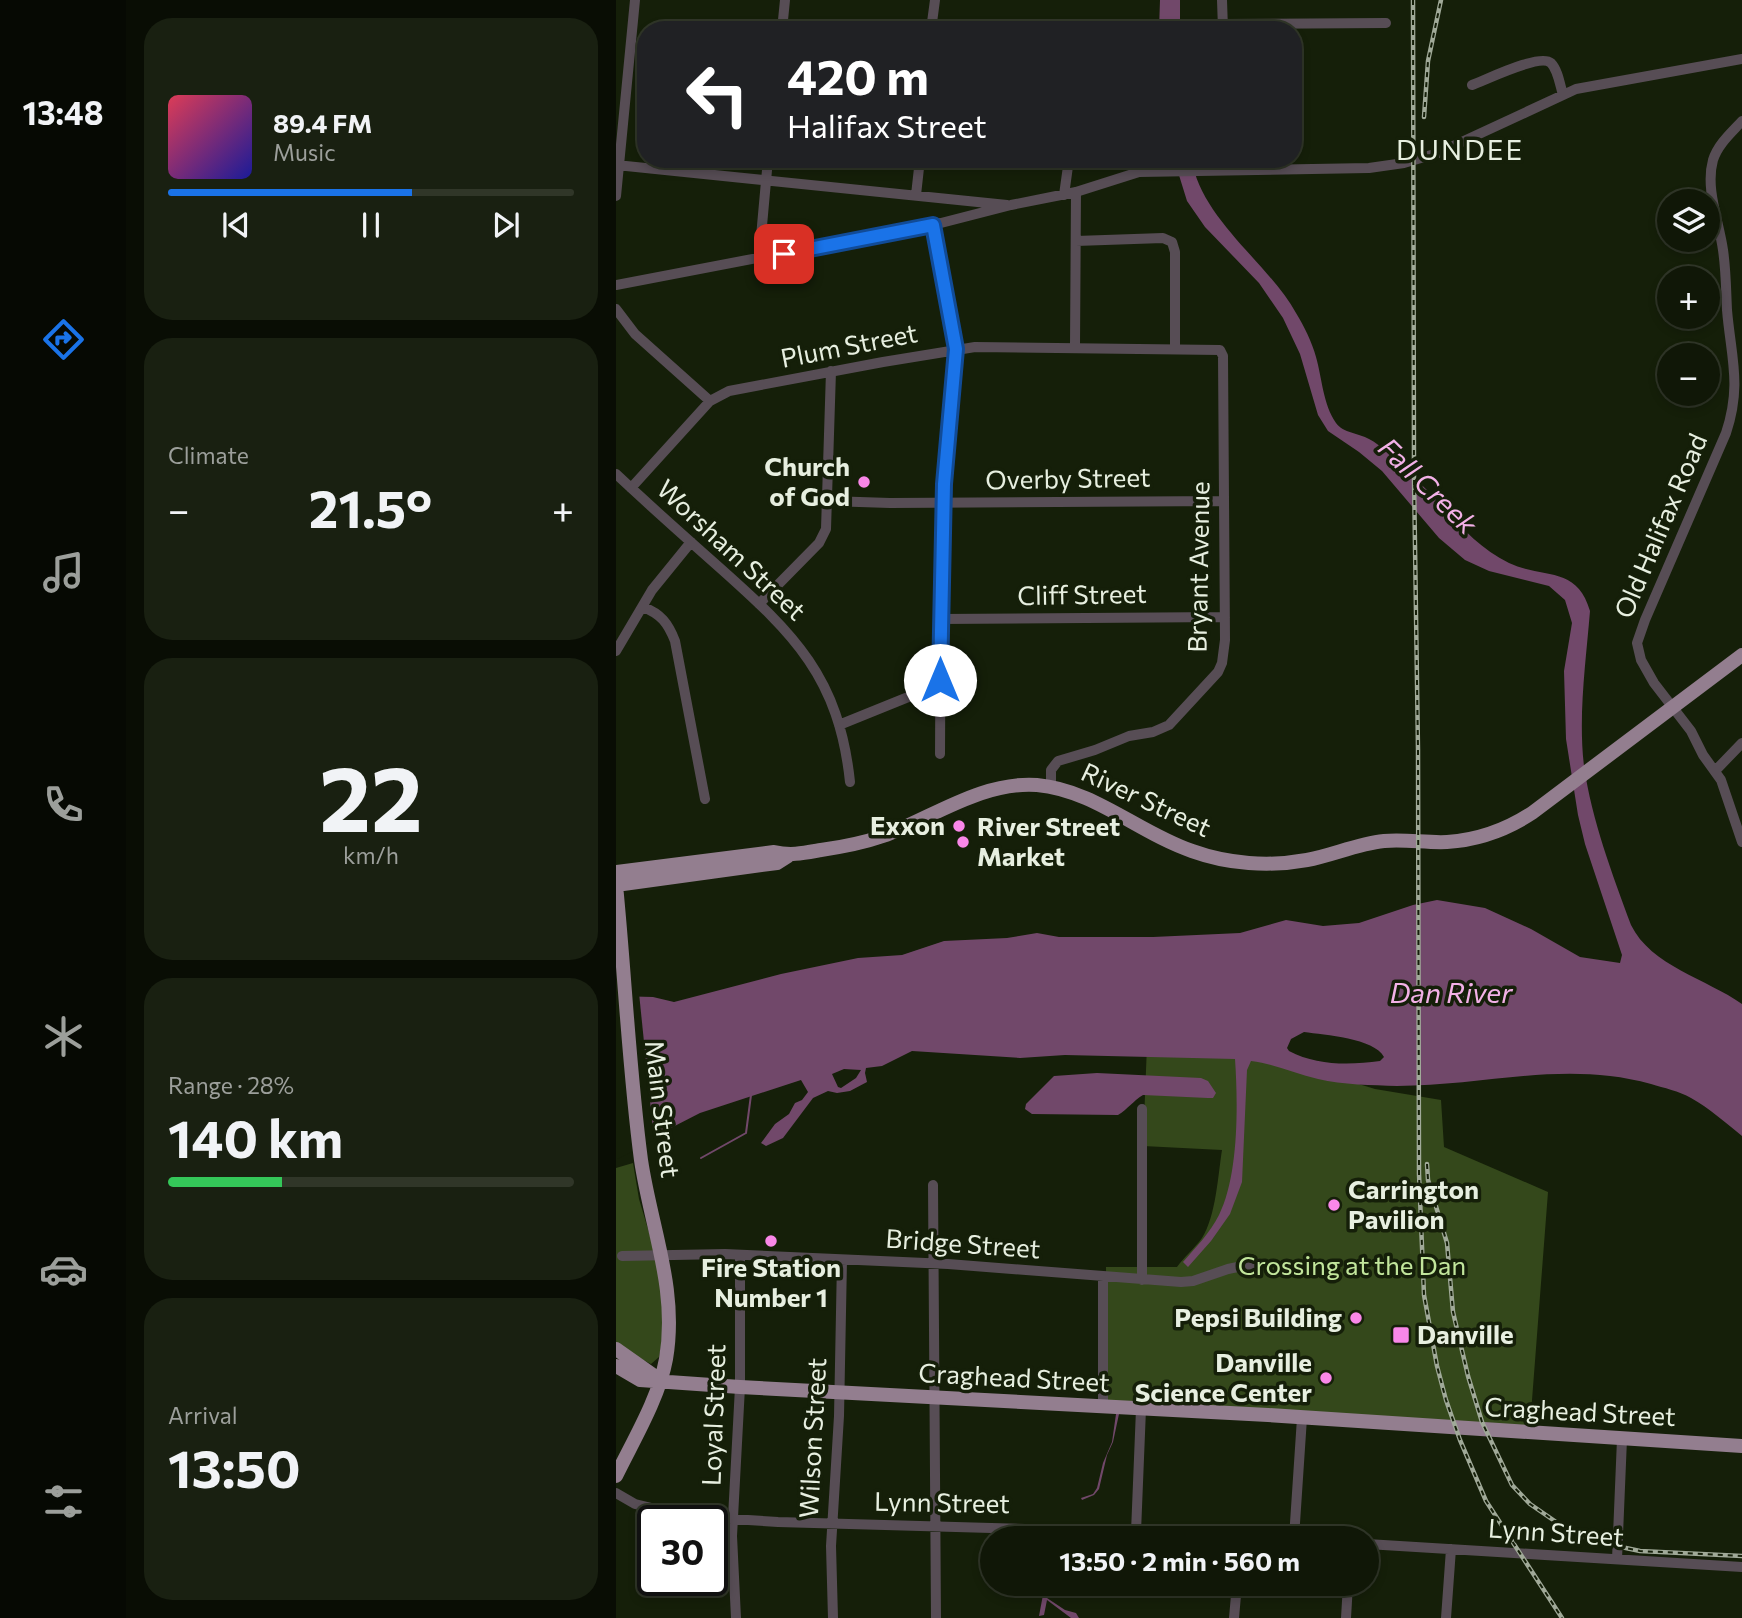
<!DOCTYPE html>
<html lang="en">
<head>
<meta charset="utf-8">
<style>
  body { margin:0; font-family:Commissioner,sans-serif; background:#192011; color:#f1f3f6; height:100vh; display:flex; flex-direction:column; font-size:26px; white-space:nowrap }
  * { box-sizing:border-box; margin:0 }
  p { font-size:23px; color:#9c9f9b }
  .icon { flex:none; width:38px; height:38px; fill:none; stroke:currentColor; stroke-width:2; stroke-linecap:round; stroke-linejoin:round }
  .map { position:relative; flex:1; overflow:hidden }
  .panel { display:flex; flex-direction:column; gap:18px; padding:18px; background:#090d04; width:490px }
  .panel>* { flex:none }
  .guide { position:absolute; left:21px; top:21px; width:665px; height:147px; border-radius:28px; box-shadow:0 4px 10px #0003,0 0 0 2px #303628; background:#202124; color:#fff; overflow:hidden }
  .controls { position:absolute; left:1041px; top:189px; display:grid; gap:14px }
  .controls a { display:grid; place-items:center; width:63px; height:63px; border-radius:50%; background:#101707; box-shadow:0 4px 10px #0003,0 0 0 2px #303628; font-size:35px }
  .speed { position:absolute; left:21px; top:1505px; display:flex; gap:14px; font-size:35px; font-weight:700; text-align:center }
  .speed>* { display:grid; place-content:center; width:91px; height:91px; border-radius:50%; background:#101707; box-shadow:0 4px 10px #0003,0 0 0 2px #303628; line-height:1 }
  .speed .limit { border:4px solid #111; border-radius:10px; background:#fff; color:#111 }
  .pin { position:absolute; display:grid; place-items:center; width:60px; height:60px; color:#fff; margin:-30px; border-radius:14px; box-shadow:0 4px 10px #0006 }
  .me { position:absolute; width:77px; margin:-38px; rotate:0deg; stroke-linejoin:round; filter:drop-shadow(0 0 5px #0008) }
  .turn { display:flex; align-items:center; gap:24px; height:147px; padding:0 35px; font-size:32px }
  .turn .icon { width:91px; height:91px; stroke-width:2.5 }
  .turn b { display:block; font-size:49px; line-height:60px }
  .big { font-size:52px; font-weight:700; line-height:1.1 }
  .panel .card { flex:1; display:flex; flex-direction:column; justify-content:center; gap:10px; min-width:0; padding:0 24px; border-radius:28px; background:#192011 }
  .panel .dial { align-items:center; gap:0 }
  .dial b { font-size:91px; line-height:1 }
  .song { display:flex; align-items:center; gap:21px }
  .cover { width:84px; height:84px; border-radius:10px; background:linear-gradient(135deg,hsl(350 70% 55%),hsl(240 70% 35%)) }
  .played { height:7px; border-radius:4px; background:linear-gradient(90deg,#1a73e8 60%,#303628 60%) }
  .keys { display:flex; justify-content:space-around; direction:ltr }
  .heat { display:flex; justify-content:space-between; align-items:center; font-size:38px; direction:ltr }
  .charge { height:10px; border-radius:5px; background:linear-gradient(90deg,#34c759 28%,#303628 0) }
  .trip { position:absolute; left:364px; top:1526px; width:399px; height:70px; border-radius:35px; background:#101707; box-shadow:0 4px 10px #0003,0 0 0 2px #303628; font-weight:700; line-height:70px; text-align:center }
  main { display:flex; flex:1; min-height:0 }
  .menu { display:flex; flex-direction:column; width:126px; justify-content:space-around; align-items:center; background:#060903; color:#9c9f9b }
  .menu .icon { width:49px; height:49px }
  .menu .active { color:#1a73e8 }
  .menu b { font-size:32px; color:#f1f3f6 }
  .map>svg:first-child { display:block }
</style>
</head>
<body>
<main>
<nav class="menu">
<b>13:48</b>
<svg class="icon active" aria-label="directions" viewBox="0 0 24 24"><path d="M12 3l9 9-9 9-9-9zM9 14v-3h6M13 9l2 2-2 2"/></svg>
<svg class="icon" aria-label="music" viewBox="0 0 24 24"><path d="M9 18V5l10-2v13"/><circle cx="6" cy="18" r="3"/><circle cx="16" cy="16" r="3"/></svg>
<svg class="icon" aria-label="phone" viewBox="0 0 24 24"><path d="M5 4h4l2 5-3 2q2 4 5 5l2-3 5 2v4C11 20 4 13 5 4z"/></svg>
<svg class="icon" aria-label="climate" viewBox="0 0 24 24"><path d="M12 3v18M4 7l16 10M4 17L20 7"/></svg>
<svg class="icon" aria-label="car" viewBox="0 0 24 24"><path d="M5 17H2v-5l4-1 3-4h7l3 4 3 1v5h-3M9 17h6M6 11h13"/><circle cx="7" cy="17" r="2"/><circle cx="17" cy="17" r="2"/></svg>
<svg class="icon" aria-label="filters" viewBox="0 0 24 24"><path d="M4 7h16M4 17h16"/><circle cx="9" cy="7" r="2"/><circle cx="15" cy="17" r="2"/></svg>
</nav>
<section class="panel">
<div class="card">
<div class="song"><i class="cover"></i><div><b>89.4 FM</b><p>Music</p></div></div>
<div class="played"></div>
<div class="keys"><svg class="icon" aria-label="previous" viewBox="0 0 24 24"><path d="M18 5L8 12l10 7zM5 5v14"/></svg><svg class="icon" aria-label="pause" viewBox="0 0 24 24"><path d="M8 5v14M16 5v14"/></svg><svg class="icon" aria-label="next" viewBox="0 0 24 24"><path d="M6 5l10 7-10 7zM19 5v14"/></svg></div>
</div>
<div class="card"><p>Climate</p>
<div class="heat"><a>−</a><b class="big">21.5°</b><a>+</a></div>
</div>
<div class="card dial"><b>22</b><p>km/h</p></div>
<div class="card"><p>Range · 28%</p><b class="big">140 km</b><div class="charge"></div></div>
<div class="card"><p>Arrival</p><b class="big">13:50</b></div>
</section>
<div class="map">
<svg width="1126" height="1618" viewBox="0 0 1126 1618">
  <rect width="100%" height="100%" fill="#151f09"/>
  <path fill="#34481b" d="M531,1045L687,1067L759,1089L825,1100L828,1147L932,1192L914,1426L491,1402L490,1267H561C568,1257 579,1248 586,1238C600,1216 602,1175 606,1150L527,1146Z
    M17,1163L23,1199L46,1276L47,1336L43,1357L35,1364L0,1346V1168Z"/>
  <path fill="#71486a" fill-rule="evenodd" d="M544,0H564V30H543Z
    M558,159H576C583,217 654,265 680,313C688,326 696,342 700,357C706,378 707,404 720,423C727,433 743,433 753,439C759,442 765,447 771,451C784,465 799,478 813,492C837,518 860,547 893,563C927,579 961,565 974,611C970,661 962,715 968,766C976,821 996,873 1015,925C1035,966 1091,979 1126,1004V1136C1110,1123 1093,1108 1075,1098C1063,1091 1048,1088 1035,1084C947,1060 869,1086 781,1086C756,1085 727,1085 702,1079C679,1074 659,1064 635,1061L631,1070L626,1182L614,1214L595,1241L572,1267L567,1262C580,1247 594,1233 603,1215C623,1175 622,1103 619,1059L449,1055L404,1058L296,1051L266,1066L250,1068L249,1073L251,1082L234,1091L221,1093L212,1091L197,1098L167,1138L150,1146L145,1143L159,1124L173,1114L179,1103L186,1100L192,1092L185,1080L84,1113L10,1151L0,996L37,997L58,1002L165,974L242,958L286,955L328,941L391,938L421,933L443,937H537L624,933L670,920L707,926L743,923L797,905L821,900L869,908L915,929L964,957L1004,963L1006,955L969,844L962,815L950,739L948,671L956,623L949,600L933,586L873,571L849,560L823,538L766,471L743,452L712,431L702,415L684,354L667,318L643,283L589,227L571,201ZM688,1032C709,1035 758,1038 768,1057L764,1061C735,1065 701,1066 673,1051L671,1048L675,1039ZM228,1069L245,1070L240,1078L225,1088L222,1087L216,1074Z
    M481,1073L585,1078L592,1081L600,1093L597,1098H592L527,1095C517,1101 512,1109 502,1115L416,1114L409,1109L410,1104L438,1076Z
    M500,1414H503L497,1442L491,1455L483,1489L478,1495L466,1500L465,1498L477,1494L481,1488L487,1463L496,1442Z
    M429,1584H436L431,1598L449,1610L460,1613L463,1618H455L431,1600L428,1615L423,1616Z"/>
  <path fill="#151f09" d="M0,993H23L38,1140L0,1160Z"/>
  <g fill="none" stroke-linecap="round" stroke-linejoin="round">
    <path stroke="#71486a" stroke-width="2" d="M85,1158L130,1133L135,1095"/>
    <path stroke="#574d55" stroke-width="10" d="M606,0L607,29
      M607,24L770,23
      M166,30L169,0
      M315,30L319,0
      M468,30L469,24
      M856,85C870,80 924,53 935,63C942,70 944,85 947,95
      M1126,121C1116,132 1102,144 1097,160C1089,189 1103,221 1107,250C1110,270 1110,290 1111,310C1115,357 1126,385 1110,433L1029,620L1021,643L1025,660L1038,683L1075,731L1087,755L1105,780L1126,842
      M0,165L391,205
      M300,195L304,159
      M448,195L453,159
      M0,196L19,0
      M317,225L340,349L328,484L325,557L324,754
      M460,241L547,238L556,242L559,252V348
      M143,259L152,159
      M0,285L325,223L395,205L460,192L523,172L753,168L788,163L822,153L960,89L1126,59
      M0,309L19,334L94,401
      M459,347L460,192
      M0,474C34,506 69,537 104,568C178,634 223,677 234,782
      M15,488L94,401L113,391L267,362L359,347L604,350L607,356L609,640L606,663L602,672L553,725L537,732L513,736L479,750L442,761L435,770V786
      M213,501L274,503L608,501
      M143,604L203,543L210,529L215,371
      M27,607C45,614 52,623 59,641L89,799
      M324,619L609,617
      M0,651L36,590L75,542
      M223,725L317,687L324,680
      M1099,771L1126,743
      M526,1109V1280
      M317,1185L320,1618
      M6,1256L109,1254L332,1264L565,1282L577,1281L612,1269L641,1263
      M487,1277V1407
      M0,1493L19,1504L69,1516L162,1522L520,1532L656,1538
      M520,1532L525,1409
      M678,1538L686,1418
      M751,1544L1126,1567
      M1001,1559L1006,1439
      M120,1618L116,1536L124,1387V1255
      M217,1618L215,1546L223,1416L226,1260
      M618,1618L621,1584
      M730,1618L732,1584
      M830,1618L835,1549"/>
    <path stroke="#937e8f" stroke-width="14" d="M0,872L158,852C175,856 188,853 205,850C226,847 247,843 267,836C316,818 366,781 421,785C478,790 523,833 576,851C612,864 653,867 691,860C717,855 741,844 768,841C789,839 810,843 831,842C862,840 890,830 916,813L1126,655
      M0,885C9,977 13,1069 25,1160C35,1228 62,1289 50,1359C43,1398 17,1441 0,1476
      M0,885L161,863L172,856
      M0,1349L44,1380
      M0,1366L24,1380L124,1387L652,1415L1126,1446"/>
    <defs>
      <path id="rail" d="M797,0L798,477L802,749L803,1174L808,1295L821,1366L830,1400L844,1440L870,1501L946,1618
        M808,117L812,61L825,0
        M811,1164L812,1180L831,1243L837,1312L852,1376L866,1422L896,1485L914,1504L943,1524L977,1541L1024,1551L1126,1556"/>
    </defs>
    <use href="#rail" stroke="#a0a998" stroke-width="4.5"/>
    <use href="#rail" stroke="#151f09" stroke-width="2" stroke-dasharray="5" stroke-linecap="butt"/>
  </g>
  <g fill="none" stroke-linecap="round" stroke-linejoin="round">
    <defs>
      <path id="route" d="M168,254L317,225L340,349L328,484L324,680"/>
    </defs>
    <use href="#route" stroke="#114b97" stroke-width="18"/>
    <use href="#route" stroke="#1a73e8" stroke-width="12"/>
  </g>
  <g fill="#f987e8" stroke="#151f09" stroke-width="2.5">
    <circle cx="248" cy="482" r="7"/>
    <circle cx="343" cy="826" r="7"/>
    <circle cx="347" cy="842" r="7"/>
    <circle cx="718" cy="1205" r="7"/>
    <circle cx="155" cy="1241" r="7"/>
    <circle cx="740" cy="1318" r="7"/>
    <rect x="776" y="1326" width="18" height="18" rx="3.5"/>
    <circle cx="710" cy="1378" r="7"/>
  </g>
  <g text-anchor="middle" stroke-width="7" stroke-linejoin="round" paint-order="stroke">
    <g font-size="26" fill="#e7efe0" stroke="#151f09">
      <text transform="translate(233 346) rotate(-11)" y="9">Plum Street</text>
      <text transform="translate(452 479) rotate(-1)" y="9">Overby Street</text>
      <text transform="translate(1045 526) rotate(-67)" y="9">Old Halifax Road</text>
      <text transform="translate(115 550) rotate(43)" y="9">Worsham Street</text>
      <text transform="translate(583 567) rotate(-89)" y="9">Bryant Avenue</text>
      <text transform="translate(466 595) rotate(-1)" y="9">Cliff Street</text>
      <text transform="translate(530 800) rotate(25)" y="9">River Street</text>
      <text transform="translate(46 1109) rotate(83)" y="9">Main Street</text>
      <text transform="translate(347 1244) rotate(4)" y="9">Bridge Street</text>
      <text transform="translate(398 1378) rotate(3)" y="9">Craghead Street</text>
      <text transform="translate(964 1412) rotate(3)" y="9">Craghead Street</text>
      <text transform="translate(98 1415) rotate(-88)" y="9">Loyal Street</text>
      <text transform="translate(197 1438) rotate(-87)" y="9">Wilson Street</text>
      <text transform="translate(326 1503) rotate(1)" y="9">Lynn Street</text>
      <text transform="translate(940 1533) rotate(4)" y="9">Lynn Street</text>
    </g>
    <g font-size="26" font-weight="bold" fill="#e7efe0" stroke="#151f09" text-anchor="end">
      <text x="234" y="476">Church<tspan x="234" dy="30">of God</tspan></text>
      <text x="329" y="835">Exxon</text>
      <text x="361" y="836" text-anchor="start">River Street<tspan x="361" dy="30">Market</tspan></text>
      <text x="732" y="1199" text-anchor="start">Carrington<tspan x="732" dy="30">Pavilion</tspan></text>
      <text x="155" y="1277" text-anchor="middle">Fire Station<tspan x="155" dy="30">Number 1</tspan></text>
      <text x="726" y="1327">Pepsi Building</text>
      <text x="801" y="1344" text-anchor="start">Danville</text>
      <text x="696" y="1372">Danville<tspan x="696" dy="30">Science Center</tspan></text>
    </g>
    <g font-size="26" fill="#c2e69c" stroke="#151f09">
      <text x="736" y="1275">Crossing at the Dan</text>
    </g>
    <g font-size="28" letter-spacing="2" fill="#e7efe0" stroke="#151f09">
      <text x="844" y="160">DUNDEE</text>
    </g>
    <g font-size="28" font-style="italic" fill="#f3b1e7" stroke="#151f09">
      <text transform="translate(812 486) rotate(44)" y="10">Fall Creek</text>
      <text x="835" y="1003">Dan River</text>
    </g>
  </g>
</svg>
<div class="controls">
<a><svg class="icon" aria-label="layers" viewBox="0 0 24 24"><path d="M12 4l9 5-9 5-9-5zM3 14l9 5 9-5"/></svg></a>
<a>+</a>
<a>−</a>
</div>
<div class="speed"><div class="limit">30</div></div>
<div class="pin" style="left:168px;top:254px;background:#d93025"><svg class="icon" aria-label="arrive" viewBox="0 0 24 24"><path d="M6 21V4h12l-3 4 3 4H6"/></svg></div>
<svg class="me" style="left:324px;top:680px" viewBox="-20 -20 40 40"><circle r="19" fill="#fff"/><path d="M0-13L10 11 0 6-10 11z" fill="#1a73e8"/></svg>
<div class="trip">13:50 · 2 min · 560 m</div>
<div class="guide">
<div class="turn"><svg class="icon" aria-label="left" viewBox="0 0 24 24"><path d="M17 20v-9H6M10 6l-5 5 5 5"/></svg><div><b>420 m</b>Halifax Street</div></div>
</div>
</div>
</main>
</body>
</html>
